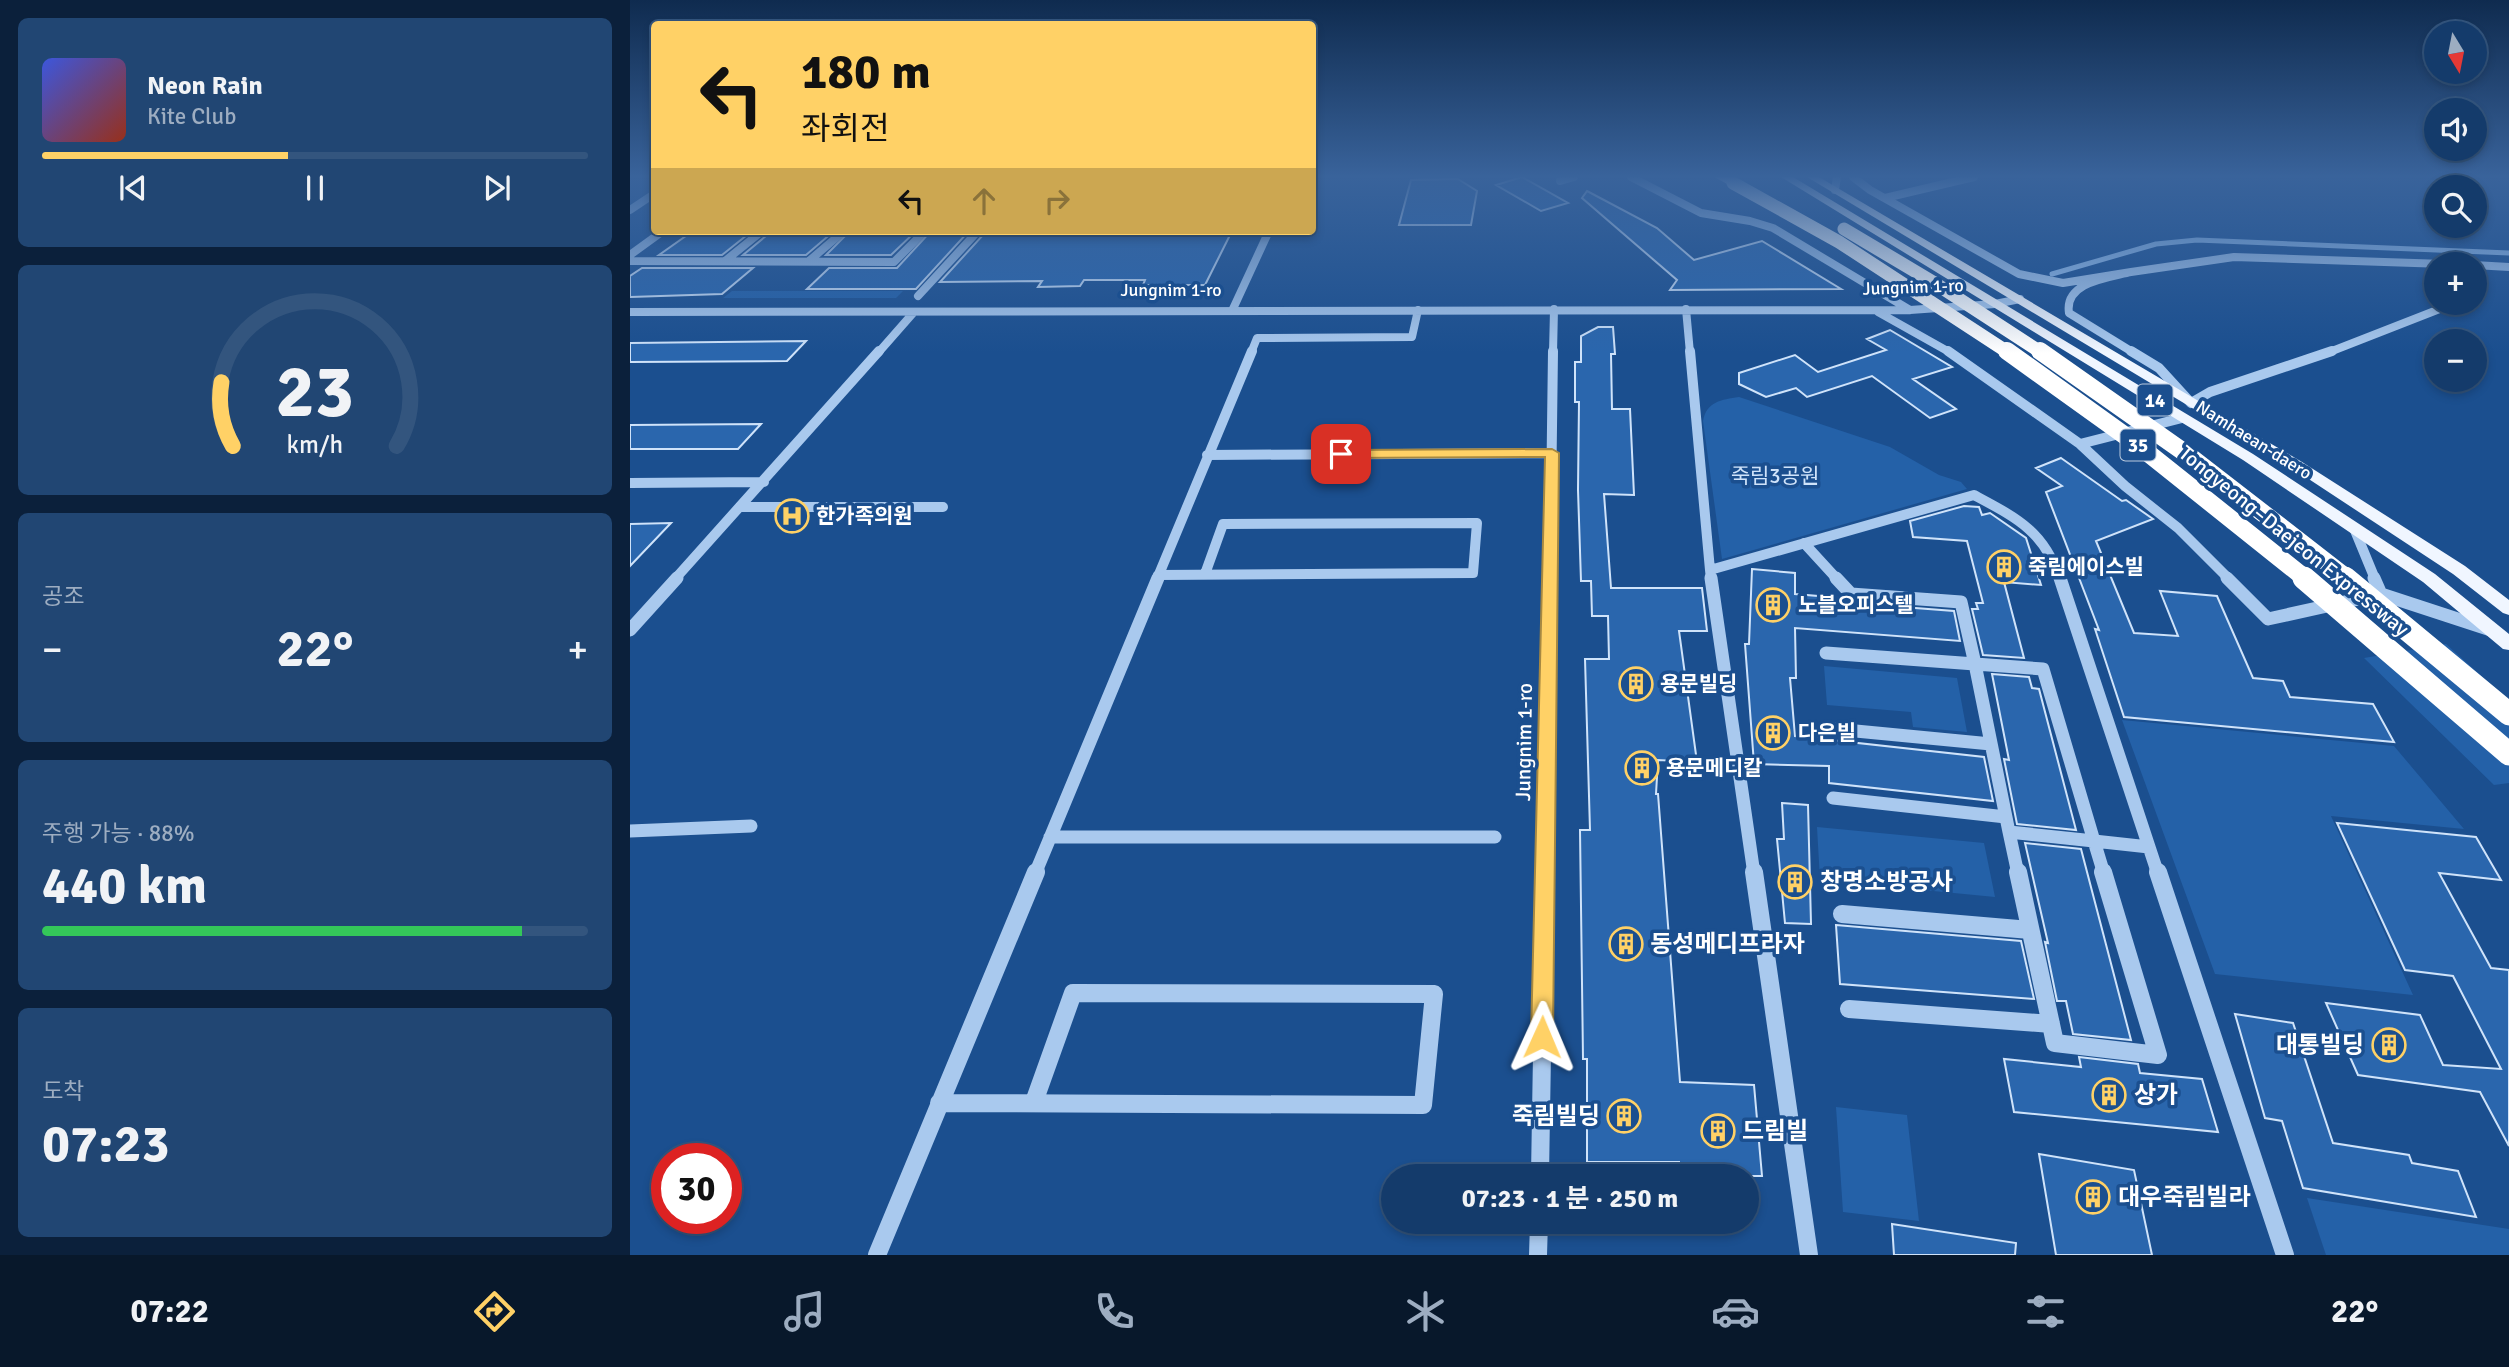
<!DOCTYPE html>
<html lang="ko">
<head>
<meta charset="utf-8">
<style>
  body { margin:0; font-family:Signika,"Noto Sans KR",sans-serif; background:#214673; color:#f1f3f6; height:100vh; display:flex; flex-direction:column; font-size:26px; white-space:nowrap }
  * { box-sizing:border-box; margin:0 }
  p { font-size:23px; color:#9dadc1 }
  .icon { flex:none; width:38px; height:38px; fill:none; stroke:currentColor; stroke-width:2; stroke-linecap:round; stroke-linejoin:round }
  .map { position:relative; flex:1; overflow:hidden }
  .details { display:flex; flex-direction:column; gap:18px; padding:18px; background:#0b203b; width:630px }
  .details>* { flex:none }
  .banner { position:absolute; left:21px; top:21px; width:665px; height:214px; border-radius:7px; box-shadow:0 4px 10px #0003,0 0 0 2px #33557e; background:#ffd166; color:#111; overflow:hidden }
  .needle { width:46px; rotate:170deg }
  .fabs { position:absolute; left:1794px; top:21px; display:grid; gap:14px }
  .fabs a { display:grid; place-items:center; width:63px; height:63px; border-radius:50%; background:#143b6b; box-shadow:0 4px 10px #0003,0 0 0 2px #33557e; font-size:35px }
  .speed { position:absolute; left:21px; top:1143px; display:flex; gap:14px; font-size:35px; font-weight:700; text-align:center }
  .speed>* { display:grid; place-content:center; width:91px; height:91px; border-radius:50%; background:#143b6b; box-shadow:0 4px 10px #0003,0 0 0 2px #33557e; line-height:1 }
  .speed .limit { border:10px solid #d22; background:#fff; color:#111 }
  .pin { position:absolute; display:grid; place-items:center; width:60px; height:60px; color:#fff; margin:-30px; border-radius:14px; box-shadow:0 4px 10px #0006 }
  .me { position:absolute; width:77px; margin:-38px; rotate:1deg; stroke-linejoin:round; filter:drop-shadow(0 0 5px #0008) }
  .turn { display:flex; align-items:center; gap:24px; height:147px; padding:0 35px; font-size:32px }
  .turn .icon { width:91px; height:91px; stroke-width:2.5 }
  .turn b { display:block; font-size:49px; line-height:60px }
  .lanes { display:flex; align-items:center; height:66px; padding:0 35px; background:#0003; justify-content:center; gap:35px; direction:ltr }
  .lanes .off { opacity:.35 }
  .big { font-size:52px; font-weight:700; line-height:1.1 }
  .details .tile { flex:1; display:flex; flex-direction:column; justify-content:center; gap:10px; min-width:0; padding:0 24px; border-radius:10px; background:#214673 }
  .details .dial { align-items:center; gap:0 }
  .dial svg { height:182px; overflow:visible; fill:none; stroke:#33557e; stroke-width:7; stroke-linecap:round; text-anchor:middle }
  .dial text { fill:#f1f3f6; stroke:none }
  .song { display:flex; align-items:center; gap:21px }
  .cover { width:84px; height:84px; border-radius:10px; background:linear-gradient(135deg,hsl(230 70% 55%),hsl(10 70% 35%)) }
  .played { height:7px; border-radius:4px; background:linear-gradient(90deg,#ffd166 45%,#33557e 45%) }
  .keys { display:flex; justify-content:space-around; direction:ltr }
  .heat { display:flex; justify-content:space-between; align-items:center; font-size:38px; direction:ltr }
  .charge { height:10px; border-radius:5px; background:linear-gradient(90deg,#34c759 88%,#33557e 0) }
  .trip { position:absolute; left:751px; top:1164px; width:378px; height:70px; border-radius:35px; background:#143b6b; box-shadow:0 4px 10px #0003,0 0 0 2px #33557e; font-weight:700; line-height:70px; text-align:center }
  .dock { display:flex; height:112px; justify-content:space-around; align-items:center; background:#08182b; color:#9dadc1 }
  .dock .icon { width:49px; height:49px }
  .dock .on { color:#ffd166 }
  .dock b { font-size:32px; color:#f1f3f6 }
  main { display:flex; flex:1; min-height:0 }
  .map>svg:first-child { display:block }
</style>
</head>
<body>
<main>
<section class="details">
<div class="tile">
<div class="song"><i class="cover"></i><div><b>Neon Rain</b><p>Kite Club</p></div></div>
<div class="played"></div>
<div class="keys"><svg class="icon" aria-label="previous" viewBox="0 0 24 24"><path d="M18 5L8 12l10 7zM5 5v14"/></svg><svg class="icon" aria-label="pause" viewBox="0 0 24 24"><path d="M8 5v14M16 5v14"/></svg><svg class="icon" aria-label="next" viewBox="0 0 24 24"><path d="M6 5l10 7-10 7zM19 5v14"/></svg></div>
</div>
<div class="tile dial"><svg viewBox="0 0 100 80">
<path d="M14 69A42 42 0 1 1 86 69"/>
<path d="M14 69A42 42 0 0 1 9 41" stroke="#ffd166"/>
<text x="50" y="56" font-size="32" font-weight="700">23</text>
<text x="50" y="72" font-size="11">km/h</text>
</svg></div>
<div class="tile"><p>공조</p>
<div class="heat"><a>−</a><b class="big">22°</b><a>+</a></div>
</div>
<div class="tile"><p>주행 가능 · 88%</p><b class="big">440 km</b><div class="charge"></div></div>
<div class="tile"><p>도착</p><b class="big">07:23</b></div>
</section>
<div class="map">
<svg width="1879" height="1255" viewBox="0 0 1879 1255">
  <rect width="100%" height="100%" fill="#1b4f8f"/>
  <path fill="#2461a8" d="M102,291H273L266,298H93Z
    M1109,397L1260,447L1309,475L1331,482L1337,489L1092,559L1073,421C1077,401 1091,400 1109,397Z
    M1816,644L1879,701V783L1864,785L1734,658Z
    M1194,666L1327,678L1337,732L1283,727L1281,712L1197,705Z
    M1492,720L1764,746L1834,829L1701,816L1783,995L1585,974Z
    M1187,827L1354,843L1365,897L1190,880Z
    M1206,1107L1277,1115L1289,1221L1213,1212Z
    M1677,1198L1879,1229V1255H1696Z"/>
  <g fill="none" stroke-linecap="round" stroke-linejoin="round">
    <path stroke="#9cc4f0" stroke-width="5" d="M1422,274L1526,244L1567,240L1879,253"/>
  </g>
  <path fill="#2a66ad" stroke="#cfe3fa" stroke-width="2" d="M892,177L938,203L911,211L866,185Z
    M828,179L847,191L841,225H769L781,180Z
    M957,191L1027,228L1064,260L1132,241L1211,289L1040,290L1047,280L952,198Z
    M63,231H122L92,255H29Z
    M138,231H204L176,255H113L136,236Z
    M220,231H286L261,255H196Z
    M301,231H339L286,289H177L199,268H267Z
    M601,233L575,285H513L515,280H454L450,286L408,287L412,281L310,282L353,235Z
    M12,268H123L92,294L0,297V276Z
    M968,327H983L985,354H981L982,409H1000L1004,495L974,494L981,588H1072L1077,631H1049L1067,762L1028,760L1026,794H1028L1050,1082L1124,1085L1132,1176H1049V1162H957V1059H953L950,830H960L955,659H979L978,616H962L961,581H951L948,490L949,402H945V362H951V336Z
    M1260,330L1322,367L1283,379L1326,409L1300,418L1242,376L1177,397L1166,388L1136,397L1109,384V373L1165,355L1188,372L1256,350L1237,339Z
    M176,341L157,361L0,362V343Z
    M131,424L108,449H0V425Z
    M1431,458L1492,501L1496,500L1523,519L1466,541L1504,633L1548,636L1530,591L1587,596L1623,678L1653,681L1660,697L1743,704L1764,742L1494,717L1465,629L1469,630L1416,492L1432,486L1406,468Z
    M1334,506L1349,507L1352,515L1360,513L1396,538L1411,585L1374,582L1394,658L1353,655L1342,609H1348L1346,603H1353L1337,541L1283,537L1280,521Z
    M41,523L0,566V524Z
    M1122,569L1165,573V594L1212,598L1220,603L1324,611L1330,641L1165,628L1166,678H1160L1165,736L1354,757L1363,801L1199,783V766L1124,764L1115,644H1119Z
    M1362,674L1399,677L1402,688L1409,689L1446,830L1387,824L1374,759L1379,760Z
    M1152,803L1178,805L1181,924L1155,923L1147,839H1154Z
    M1707,823L1846,837L1871,880L1809,873L1861,968L1879,970V1146L1850,1092L1728,1075L1696,1003L1790,1015L1813,1065L1871,1069L1823,976L1775,970Z
    M1395,843L1451,849L1501,1040L1443,1034L1436,1001H1427L1415,942L1418,943Z
    M1206,925L1391,941L1404,999L1210,984Z
    M1605,1014L1663,1023L1703,1143L1779,1155L1782,1163L1828,1171L1846,1217L1673,1188L1652,1121L1635,1118Z
    M1449,1057L1508,1064L1510,1073L1572,1079L1588,1132L1384,1112L1374,1059L1451,1067Z
    M1409,1154L1504,1170L1522,1255H1426Z
    M1262,1224L1386,1243L1385,1255H1264Z"/>
  <g fill="none" stroke-linecap="round" stroke-linejoin="round">
    <path stroke="#a9c9ee" stroke-width="8" d="M1001,177L1071,213L1120,221L1143,228L1280,310
      M1223,177L1240,190L1389,274L1433,283L1501,272C1478,278 1434,282 1439,313L1504,353
      M930,181L944,177
      M1205,190L1207,177
      M1255,198L1344,177
      M0,210L24,194
      M0,255L33,231
      M0,261L264,262L295,231
      M95,261L132,231
      M179,261L214,231
      M1844,265L1879,267
      M1501,272L1604,257L1815,264
      M288,296L348,231
      M1056,309L1060,353
      M602,311L639,231
      M0,312L1280,310L1365,304L1390,299
      M1248,312L1321,353
      M248,353L284,312
      M621,353L627,338L782,337L788,310
      M923,353L924,309
      M1697,353L1825,303"/>
    <path stroke="#a9c9ee" stroke-width="10" d="M1060,351L1080,570
      M1318,351L1450,444L1495,486L1548,528L1599,579
      M1501,351L1529,368L1561,403L1580,392L1702,351
      M1450,444L1552,418
      M577,455L922,453
      M0,483L134,482
      M112,507H313
      M1724,528L1745,579
      M1174,543L1207,579
      M528,575L843,573L847,523L593,524L575,574
      M45,579L249,351
      M527,579L622,351
      M920,579L923,351
      M1081,579L1080,570L1344,495C1387,518 1414,531 1430,579"/>
    <path stroke="#a9c9ee" stroke-width="13" d="M1081,578L1124,874
      M1430,578L1528,874
      M1597,578L1638,619L1751,594L1861,630
      M1744,578L1751,594
      M0,630L47,578
      M1196,653L1345,664L1331,602L1221,594L1206,578
      M1205,729L1361,744
      M1203,798L1376,817
      M0,831L121,826
      M1379,832L1464,841
      M1379,832L1388,874
      M1379,832L1345,664L1413,669L1464,841
      M420,837H865
      M1464,841L1519,847
      M1464,841L1474,874
      M405,874L528,578
      M915,874L920,578"/>
    <path stroke="#a9c9ee" stroke-width="18" d="M1124,872L1179,1255
      M1388,872L1425,1043L1528,1055L1473,872
      M1528,872L1655,1255
      M1212,914L1400,930
      M1219,1009L1421,1024
      M309,1103L793,1105L804,994L443,993L404,1102
      M910,1176L915,872
      M247,1255L406,872
      M908,1255L909,1222"/>
    <path fill="#f0f6ff" fill-rule="evenodd" d="M1151,177H1163L1623,454L1805,574L1879,634V650L1873,649L1793,582L1613,460Z
      M1177,177H1189L1672,462L1835,566L1879,600V615L1873,613L1823,574L1662,468Z"/>
    <path fill="#fff" fill-rule="evenodd" d="M1084,177H1100L1109,183L1103,187Z"/>
    <path stroke="#fff" stroke-width="13" d="M1103,183L1209,242L1379,353
      M1214,229L1303,282L1412,353"/>
    <path stroke="#fff" stroke-width="18" d="M1377,351L1508,445L1676,579
      M1410,351L1558,455L1718,579"/>
    <path stroke="#fff" stroke-width="23" d="M1674,578L1879,754
      M1715,578L1879,714"/>
  </g>
  <linearGradient id="sky" x2="0" y2="1"><stop stop-color="#0f2b4f"/><stop offset="0.5" stop-color="#39639b"/><stop offset="1" stop-color="#39639b" stop-opacity="0"/></linearGradient>
  <rect width="1879" height="353" fill="url(#sky)"/>
  <path fill="#ffd166" stroke="#a68842" stroke-width="2" d="M922,449L929,453L923,1037L920,1045L912,1048L904,1045L901,1037L915,457L711,458L705,454L711,450Z"/>
  <defs>
    <symbol id="hospital-ring" viewBox="-11 -11 22 22"><circle r="9.5" fill="#1b4f8f" stroke="#ffd166" stroke-width="1.5"/><path d="M-5-5h3v3.5h4V-5h3V5h-3V1.5h-4V5h-3Z" fill="#ffd166"/></symbol>
    <symbol id="building-ring" viewBox="-11 -11 22 22"><circle r="9.5" fill="#1b4f8f" stroke="#ffd166" stroke-width="1.5"/><path d="M-4-6H4V6H1V3H-1V6H-4ZM-2.5-4.3h1.7v1.8h-1.7ZM.8-4.3h1.7v1.8H.8ZM-2.5-1h1.7V.8h-1.7ZM.8-1h1.7V.8H.8Z" fill="#ffd166"/></symbol>
  </defs>
  <g fill-rule="evenodd">
    <use href="#hospital-ring" x="143" y="497" width="38" height="38"/>
    <use href="#building-ring" x="1355" y="548" width="38" height="38"/>
    <use href="#building-ring" x="1124" y="586" width="38" height="38"/>
    <use href="#building-ring" x="987" y="665" width="38" height="38"/>
    <use href="#building-ring" x="1124" y="714" width="38" height="38"/>
    <use href="#building-ring" x="993" y="749" width="38" height="38"/>
    <use href="#building-ring" x="1146" y="863" width="38" height="38"/>
    <use href="#building-ring" x="977" y="925" width="38" height="38"/>
    <use href="#building-ring" x="1740" y="1026" width="38" height="38"/>
    <use href="#building-ring" x="1460" y="1076" width="38" height="38"/>
    <use href="#building-ring" x="975" y="1097" width="38" height="38"/>
    <use href="#building-ring" x="1069" y="1112" width="38" height="38"/>
    <use href="#building-ring" x="1444" y="1178" width="38" height="38"/>
  </g>
  <g text-anchor="middle" stroke-width="7" stroke-linejoin="round" paint-order="stroke">
    <g font-size="18" fill="#fff" stroke="#1b4f8f">
      <text transform="translate(1283 287) rotate(-2)" y="6">Jungnim 1-ro</text>
      <text x="541" y="296">Jungnim 1-ro</text>
      <text transform="translate(1624 440) rotate(32)" y="6">Namhaean-daero</text>
    </g>
    <g fill="#1b4f8f" stroke="#bbcadd" stroke-width="2">
      <rect x="1507.5" y="384.5" width="35" height="31" rx="5"/>
      <rect x="1490.5" y="429.5" width="35" height="31" rx="5"/>
    </g>
    <g font-size="19" font-weight="bold" fill="#fff">
      <text x="1525" y="407">14</text>
      <text x="1508" y="452">35</text>
    </g>
    <g font-size="21" fill="#cfe3fa" stroke="#1b4f8f">
      <text x="1145" y="483">죽림3공원</text>
    </g>
    <g font-size="21" font-weight="bold" fill="#fff" stroke="#1b4f8f" text-anchor="start">
      <text x="186" y="523">한가족의원</text>
      <text x="1398" y="574">죽림에이스빌</text>
      <text x="1168" y="612">노블오피스텔</text>
      <text x="1030" y="691">용문빌딩</text>
      <text x="1168" y="740">다은빌</text>
      <text x="1036" y="775">용문메디칼</text>
    </g>
    <g font-size="21" fill="#fff" stroke="#1b4f8f">
      <text transform="translate(1664 541) rotate(39)" y="7">Tongyeong–Daejeon Expressway</text>
      <text transform="translate(894 742) rotate(-89)" y="7">Jungnim 1-ro</text>
    </g>
    <g font-size="24" font-weight="bold" fill="#fff" stroke="#1b4f8f" text-anchor="start">
      <text x="1190" y="890">창명소방공사</text>
      <text x="1020" y="952">동성메디프라자</text>
      <text x="1734" y="1053" text-anchor="end">대통빌딩</text>
      <text x="1504" y="1103">상가</text>
      <text x="970" y="1124" text-anchor="end">죽림빌딩</text>
      <text x="1112" y="1139">드림빌</text>
      <text x="1488" y="1205">대우죽림빌라</text>
    </g>
  </g>
</svg>
<div class="fabs">
<a><svg class="needle" viewBox="-14 -14 28 28"><path d="M0-13l5 13h-10z" fill="#e53935"/><path d="M0 13l5-13h-10z" fill="#9dadc1"/></svg></a>
<a><svg class="icon" aria-label="sound" viewBox="0 0 24 24"><path d="M4 9h4l5-4v14l-5-4H4zM17 9q2 3 0 6"/></svg></a>
<a><svg class="icon" aria-label="search" viewBox="0 0 24 24"><circle cx="10" cy="10" r="6"/><path d="M15 15l6 6"/></svg></a>
<a>+</a>
<a>−</a>
</div>
<div class="speed"><div class="limit">30</div></div>
<div class="pin" style="left:711px;top:454px;background:#d93025"><svg class="icon" aria-label="arrive" viewBox="0 0 24 24"><path d="M6 21V4h12l-3 4 3 4H6"/></svg></div>
<svg class="me" style="left:912px;top:1037px" viewBox="-20 -20 40 40"><path d="M0-17L14 15 0 8-14 15z" fill="#ffd166" stroke="#fff" stroke-width="4"/></svg>
<div class="trip">07:23 · 1 분 · 250 m</div>
<div class="banner">
<div class="turn"><svg class="icon" aria-label="left" viewBox="0 0 24 24"><path d="M17 20v-9H6M10 6l-5 5 5 5"/></svg><div><b>180 m</b>좌회전</div></div>
<div class="lanes"><svg class="icon" aria-label="left" viewBox="0 0 24 24"><path d="M17 20v-9H6M10 6l-5 5 5 5"/></svg><svg class="icon off" aria-label="ahead" viewBox="0 0 24 24"><path d="M12 20V5M6 11l6-6 6 6"/></svg><svg class="icon off" aria-label="right" viewBox="0 0 24 24"><path d="M7 20v-9h11M14 6l5 5-5 5"/></svg></div>
</div>
</div>
</main>
<nav class="dock">
<b>07:22</b>
<svg class="icon on" aria-label="directions" viewBox="0 0 24 24"><path d="M12 3l9 9-9 9-9-9zM9 14v-3h6M13 9l2 2-2 2"/></svg>
<svg class="icon" aria-label="music" viewBox="0 0 24 24"><path d="M9 18V5l10-2v13"/><circle cx="6" cy="18" r="3"/><circle cx="16" cy="16" r="3"/></svg>
<svg class="icon" aria-label="phone" viewBox="0 0 24 24"><path d="M5 4h4l2 5-3 2q2 4 5 5l2-3 5 2v4C11 20 4 13 5 4z"/></svg>
<svg class="icon" aria-label="climate" viewBox="0 0 24 24"><path d="M12 3v18M4 7l16 10M4 17L20 7"/></svg>
<svg class="icon" aria-label="car" viewBox="0 0 24 24"><path d="M5 17H2v-5l4-1 3-4h7l3 4 3 1v5h-3M9 17h6M6 11h13"/><circle cx="7" cy="17" r="2"/><circle cx="17" cy="17" r="2"/></svg>
<svg class="icon" aria-label="filters" viewBox="0 0 24 24"><path d="M4 7h16M4 17h16"/><circle cx="9" cy="7" r="2"/><circle cx="15" cy="17" r="2"/></svg>
<b>22°</b>
</nav>
</body>
</html>
